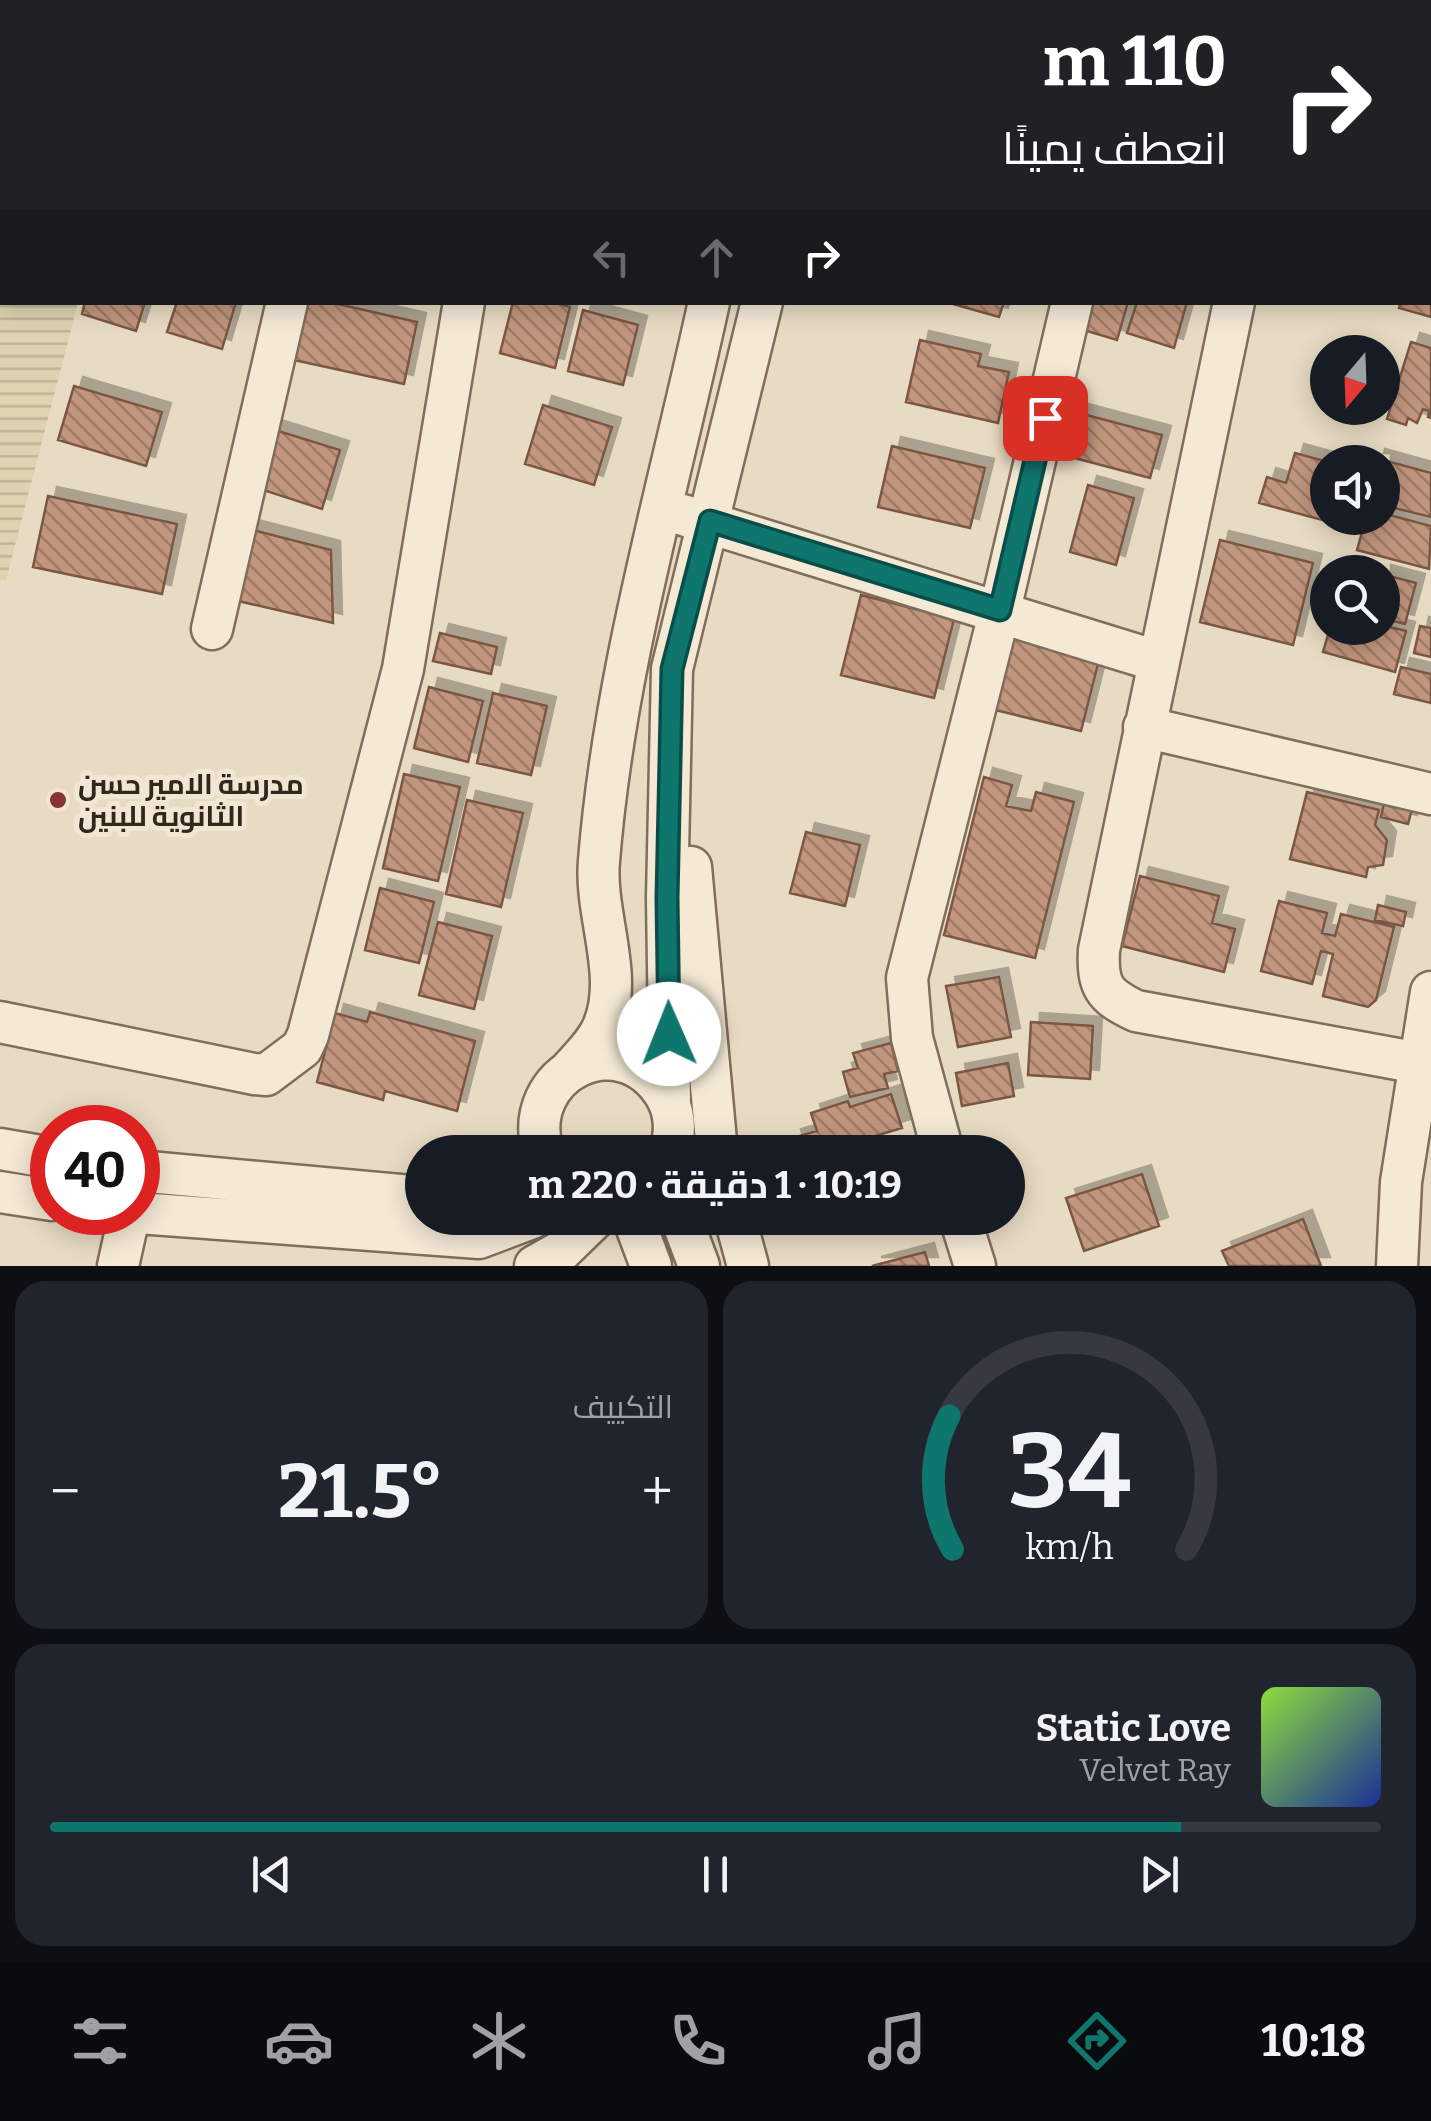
<!DOCTYPE html>
<html lang="ar">
<head>
<meta charset="utf-8">
<style>
  body { margin:0; font-family:Bitter,Cairo,serif; background:#20242c; color:#f1f3f6; direction:rtl; height:100vh; display:flex; flex-direction:column; font-size:38px; white-space:nowrap }
  * { box-sizing:border-box; margin:0 }
  p { font-size:32px; color:#9ea1a6 }
  .icon { flex:none; width:55px; height:55px; fill:none; stroke:currentColor; stroke-width:2; stroke-linecap:round; stroke-linejoin:round }
  .map { position:relative; height:1266px; overflow:hidden; direction:ltr }
  .sheet { display:flex; flex-direction:column; gap:15px; padding:15px; background:#0d0f14; flex:1 }
  .sheet>* { flex:none }
  .guide { position:absolute; left:0px; top:0px; width:1432px; height:305px; box-shadow:0 5px 25px #0003; direction:rtl; background:#202124; color:#fff; overflow:hidden }
  .needle { width:65px; rotate:199deg }
  .controls { position:absolute; left:1310px; top:335px; display:grid; gap:20px }
  .controls a { display:grid; place-items:center; width:90px; height:90px; border-radius:50%; background:#171b24; box-shadow:0 5px 25px #0003; font-size:50px }
  .speed { position:absolute; left:30px; top:1105px; display:flex; gap:20px; font-size:50px; font-weight:700; text-align:center }
  .speed>* { display:grid; place-content:center; width:130px; height:130px; border-radius:50%; background:#171b24; box-shadow:0 5px 25px #0003; line-height:1 }
  .speed .limit { border:15px solid #d22; background:#fff; color:#111 }
  .pin { position:absolute; display:grid; place-items:center; width:85px; height:85px; color:#fff; margin:-42px; border-radius:20px; box-shadow:0 5px 15px #0006 }
  .me { position:absolute; width:110px; margin:-55px; rotate:359deg; stroke-linejoin:round; filter:drop-shadow(0 0 8px #0008) }
  .turn { display:flex; align-items:center; gap:35px; height:210px; padding:0 40px; font-size:45px }
  .turn .icon { width:130px; height:130px; stroke-width:2.5 }
  .turn b { display:block; font-size:70px; line-height:85px }
  .lanes { display:flex; align-items:center; height:95px; padding:0 40px; background:#0003; justify-content:center; gap:50px; direction:ltr }
  .lanes .off { opacity:.35 }
  .big { font-size:75px; font-weight:700; line-height:1.1 }
  .sheet .tile { flex:1; display:flex; flex-direction:column; justify-content:center; gap:15px; min-width:0; padding:0 35px; border-radius:30px; background:#20242c }
  .sheet .dial { align-items:center; gap:0 }
  .dial svg { height:260px; overflow:visible; fill:none; stroke:#363941; stroke-width:7; stroke-linecap:round; text-anchor:middle }
  .dial text { fill:#f1f3f6; stroke:none }
  .song { display:flex; align-items:center; gap:30px }
  .cover { width:120px; height:120px; border-radius:15px; background:linear-gradient(135deg,hsl(90 70% 55%),hsl(230 70% 35%)) }
  .played { height:10px; border-radius:5px; background:linear-gradient(90deg,#0f766e 85%,#363941 85%) }
  .keys { display:flex; justify-content:space-around; direction:ltr }
  .heat { display:flex; justify-content:space-between; align-items:center; font-size:55px; direction:ltr }
  .sheet .tiles { flex:1; display:grid; gap:15px; grid-template-columns:1fr 1fr }
  .tile:last-child { grid-column:span 2 }
  .trip { position:absolute; left:405px; top:1135px; width:620px; height:100px; border-radius:50px; background:#171b24; box-shadow:0 5px 25px #0003; font-weight:700; line-height:100px; text-align:center; direction:rtl }
  .menu { display:flex; height:160px; justify-content:space-around; align-items:center; background:#090b0e; color:#9ea1a6 }
  .menu .icon { width:70px; height:70px }
  .menu .selected { color:#0f766e }
  .menu b { font-size:45px; color:#f1f3f6 }
  .map>svg:first-child { display:block }
</style>
</head>
<body>
<div class="map">
<svg width="1431" height="1266" viewBox="0 0 1431 1266">
  <defs>
    <pattern id="farmland-rules" width="6" height="5" patternUnits="userSpaceOnUse" patternTransform="scale(2.5)"><rect width="6" height="5" fill="#ddd3b1"/><path d="M0 2.5h6" fill="none" stroke="#beb598"/></pattern>
    <pattern id="building-back-hatch" width="6" height="6" patternUnits="userSpaceOnUse" patternTransform="scale(2.5)"><rect width="6" height="6" fill="#c2967d"/><path d="M-1 5l2 2M0 0l6 6M5-1l2 2" fill="none" stroke="#9e7a66"/></pattern>
    <filter id="shadow"><feDropShadow dx="9" dy="-9" stdDeviation="0" flood-color="#0004"/></filter>
  </defs>
  <rect width="100%" height="100%" fill="#e8dbc3"/>
  <path fill="url(#farmland-rules)" d="M0,83L2,302L78,303L6,580L0,579Z"/>
  <path fill="url(#building-back-hatch)" stroke="#7c5745" stroke-width="2.5" filter="url(#shadow)" d="M184,0H248L184,2Z
    M1156,0H1230L1155,2Z
    M1337,0H1425L1336,2Z
    M1430,249H1431V317L1399,308L1401,302H1430Z
    M85,302H145L136,331L82,314Z
    M177,302H236L222,349L167,332Z
    M306,302H329L417,322L404,384L294,360Z
    M513,302H553L570,307L555,368L500,353Z
    M946,302H1004L999,317Z
    M1077,302H1128L1117,340L1070,326Z
    M1137,302H1187L1174,348L1127,333Z
    M583,310L638,325L623,385L568,371Z
    M920,340L981,354L978,366L1009,372L998,423L906,402Z
    M1411,342L1431,348V418L1428,417L1429,411L1423,409L1417,423L1408,418L1406,425L1387,419Z
    M74,386L162,412L146,466L58,440Z
    M543,405L612,427L594,485L525,464Z
    M1064,409L1162,435L1150,478L1052,452Z
    M272,429L340,450L322,509L254,487Z
    M892,446L985,468L970,528L878,507Z
    M1295,453L1328,462L1326,521L1259,503L1267,477L1286,483Z
    M1376,458L1431,473V517L1382,505V462H1375Z
    M1088,485L1134,498L1116,565L1070,552Z
    M48,496L177,524L162,594L33,567Z
    M1382,513L1431,526L1429,569L1357,550L1366,518H1382Z
    M249,529L331,550L333,623L234,600Z
    M1220,540L1313,563L1293,645L1200,622Z
    M1382,574L1416,583L1405,624L1382,618Z
    M861,595L954,619L934,698L841,675Z
    M1382,625L1406,631L1395,672L1323,652L1330,628H1382Z
    M1420,626L1431,628V657L1414,653Z
    M1007,628L1101,652L1081,731L987,708Z
    M440,633L497,647L491,674L433,661Z
    M1401,667L1431,674V703L1394,694Z
    M429,687L483,701L468,762L414,748Z
    M493,693L547,706L531,775L477,763Z
    M404,774L460,787L438,881L383,868Z
    M984,777L1012,785L1006,806L1031,811L1036,792L1074,802L1035,958L944,935Z
    M1307,792L1379,810L1375,825L1387,840L1383,865L1368,867L1366,877L1290,859Z
    M467,800L523,813L501,907L446,894Z
    M1384,803L1412,809L1408,824L1381,817Z
    M806,832L860,845L845,906L790,893Z
    M1140,876L1219,896L1212,923L1235,929L1224,972L1122,946Z
    M380,888L434,902L419,963L365,950Z
    M1279,901L1327,913L1322,933L1335,936L1341,914L1394,927L1376,1000L1368,1007L1323,996L1333,954L1321,951L1312,984L1261,971Z
    M1378,905L1406,912L1403,926L1375,920Z
    M438,922L492,936L474,1009L419,995Z
    M999,977L1011,1037L958,1047L946,986Z
    M370,1012L475,1041L457,1111L385,1091L383,1100L317,1082L335,1013L367,1022Z
    M1031,1022L1093,1026L1090,1079L1028,1075Z
    M891,1043L898,1071L884,1074L888,1088L850,1097L843,1072L858,1068L853,1053Z
    M1008,1063L1014,1096L962,1106L956,1073Z
    M891,1094L902,1128L822,1152H796L792,1138L817,1131L811,1113L848,1101L850,1107Z
    M1142,1174L1159,1226L1084,1251L1066,1198Z
    M1303,1219L1321,1266H1229L1222,1251Z
    M925,1252L929,1266H872Z"/>
  <g fill="none" stroke-linecap="round" stroke-linejoin="round">
    <defs>
      <path id="minor" d="M151,2L152,0
        M351,2L352,0
        M523,2L524,0
        M785,2L786,0
        M850,2V0
        M1142,2V0
        M1298,2L1299,0
        M0,43H2
        M1430,219H1431
        M1234,302L1099,950C1097,986 1104,996 1136,1011L1419,1063
        M683,515L1157,661
        M212,629L287,302
        M1144,727L1431,794
        M691,867L717,1152
        M0,1022L254,1074L266,1075L302,1048L308,1035L403,669L464,302
        M571,1069C583,1056 596,1043 603,1027C625,976 594,914 599,861C614,672 669,487 709,302
        M670,1102L667,898L672,669L762,302
        M0,1149L52,1158
        M543,1152C519,1073 619,1023 664,1093C675,1110 677,1133 669,1152
        M943,1152L912,1038L907,978L1000,610L1072,302
        M138,1171L422,1197
        M0,1192L52,1200
        M125,1212L479,1238L532,1218
        M633,1218L651,1266
        M681,1218L699,1266
        M735,1218L748,1266
        M960,1218L975,1266
        M118,1266L130,1212
        M535,1266L560,1252L595,1218
        M1397,1266L1401,1182L1431,992"/>
    </defs>
    <use href="#minor" stroke="#806d5c" stroke-width="45"/>
    <use href="#minor" stroke="#f4e9d5" stroke-width="40"/>
  </g>
  <g fill="none" stroke-linecap="round" stroke-linejoin="round">
    <defs>
      <path id="route" d="M669,1034L667,898L672,669L710,521L1000,610L1045,418"/>
    </defs>
    <use href="#route" stroke="#0a4d48" stroke-width="25"/>
    <use href="#route" stroke="#0f766e" stroke-width="18"/>
  </g>
  <circle fill="#883339" stroke="#f1e6d2" stroke-width="4" cx="58" cy="800" r="10"/>
  <g text-anchor="middle" stroke-width="10" stroke-linejoin="round" paint-order="stroke">
    <g font-size="28" font-weight="bold" fill="#32271e" stroke="#f1e6d2" text-anchor="start">
      <text x="78" y="794">مدرسة الامير حسن<tspan x="78" dy="32">الثانوية للبنين</tspan></text>
    </g>
  </g>
</svg>
<div class="controls">
<a><svg class="needle" viewBox="-14 -14 28 28"><path d="M0-13l5 13h-10z" fill="#e53935"/><path d="M0 13l5-13h-10z" fill="#9ea1a6"/></svg></a>
<a><svg class="icon" aria-label="sound" viewBox="0 0 24 24"><path d="M4 9h4l5-4v14l-5-4H4zM17 9q2 3 0 6"/></svg></a>
<a><svg class="icon" aria-label="search" viewBox="0 0 24 24"><circle cx="10" cy="10" r="6"/><path d="M15 15l6 6"/></svg></a>
</div>
<div class="speed"><div class="limit">40</div></div>
<div class="pin" style="left:1045px;top:418px;background:#d93025"><svg class="icon" aria-label="arrive" viewBox="0 0 24 24"><path d="M6 21V4h12l-3 4 3 4H6"/></svg></div>
<svg class="me" style="left:669px;top:1034px" viewBox="-20 -20 40 40"><circle r="19" fill="#fff"/><path d="M0-13L10 11 0 6-10 11z" fill="#0f766e"/></svg>
<div class="trip">10:19 · 1 دقيقة · 220 m</div>
<div class="guide">
<div class="turn"><svg class="icon" aria-label="right" viewBox="0 0 24 24"><path d="M7 20v-9h11M14 6l5 5-5 5"/></svg><div><b>110 m</b>انعطف يمينًا</div></div>
<div class="lanes"><svg class="icon off" aria-label="left" viewBox="0 0 24 24"><path d="M17 20v-9H6M10 6l-5 5 5 5"/></svg><svg class="icon off" aria-label="ahead" viewBox="0 0 24 24"><path d="M12 20V5M6 11l6-6 6 6"/></svg><svg class="icon" aria-label="right" viewBox="0 0 24 24"><path d="M7 20v-9h11M14 6l5 5-5 5"/></svg></div>
</div>
</div>
<section class="sheet">
<div class="tiles">
<div class="tile dial"><svg viewBox="0 0 100 80">
<path d="M14 69A42 42 0 1 1 86 69"/>
<path d="M14 69A42 42 0 0 1 13 28" stroke="#0f766e"/>
<text x="50" y="56" font-size="32" font-weight="700">34</text>
<text x="50" y="72" font-size="11">km/h</text>
</svg></div>
<div class="tile"><p>التكييف</p>
<div class="heat"><a>−</a><b class="big">21.5°</b><a>+</a></div>
</div>
<div class="tile">
<div class="song"><i class="cover"></i><div><b>Static Love</b><p>Velvet Ray</p></div></div>
<div class="played"></div>
<div class="keys"><svg class="icon" aria-label="previous" viewBox="0 0 24 24"><path d="M18 5L8 12l10 7zM5 5v14"/></svg><svg class="icon" aria-label="pause" viewBox="0 0 24 24"><path d="M8 5v14M16 5v14"/></svg><svg class="icon" aria-label="next" viewBox="0 0 24 24"><path d="M6 5l10 7-10 7zM19 5v14"/></svg></div>
</div>
</div>
</section>
<nav class="menu">
<b>10:18</b>
<svg class="icon selected" aria-label="directions" viewBox="0 0 24 24"><path d="M12 3l9 9-9 9-9-9zM9 14v-3h6M13 9l2 2-2 2"/></svg>
<svg class="icon" aria-label="music" viewBox="0 0 24 24"><path d="M9 18V5l10-2v13"/><circle cx="6" cy="18" r="3"/><circle cx="16" cy="16" r="3"/></svg>
<svg class="icon" aria-label="phone" viewBox="0 0 24 24"><path d="M5 4h4l2 5-3 2q2 4 5 5l2-3 5 2v4C11 20 4 13 5 4z"/></svg>
<svg class="icon" aria-label="climate" viewBox="0 0 24 24"><path d="M12 3v18M4 7l16 10M4 17L20 7"/></svg>
<svg class="icon" aria-label="car" viewBox="0 0 24 24"><path d="M5 17H2v-5l4-1 3-4h7l3 4 3 1v5h-3M9 17h6M6 11h13"/><circle cx="7" cy="17" r="2"/><circle cx="17" cy="17" r="2"/></svg>
<svg class="icon" aria-label="filters" viewBox="0 0 24 24"><path d="M4 7h16M4 17h16"/><circle cx="9" cy="7" r="2"/><circle cx="15" cy="17" r="2"/></svg>
</nav>
</body>
</html>
